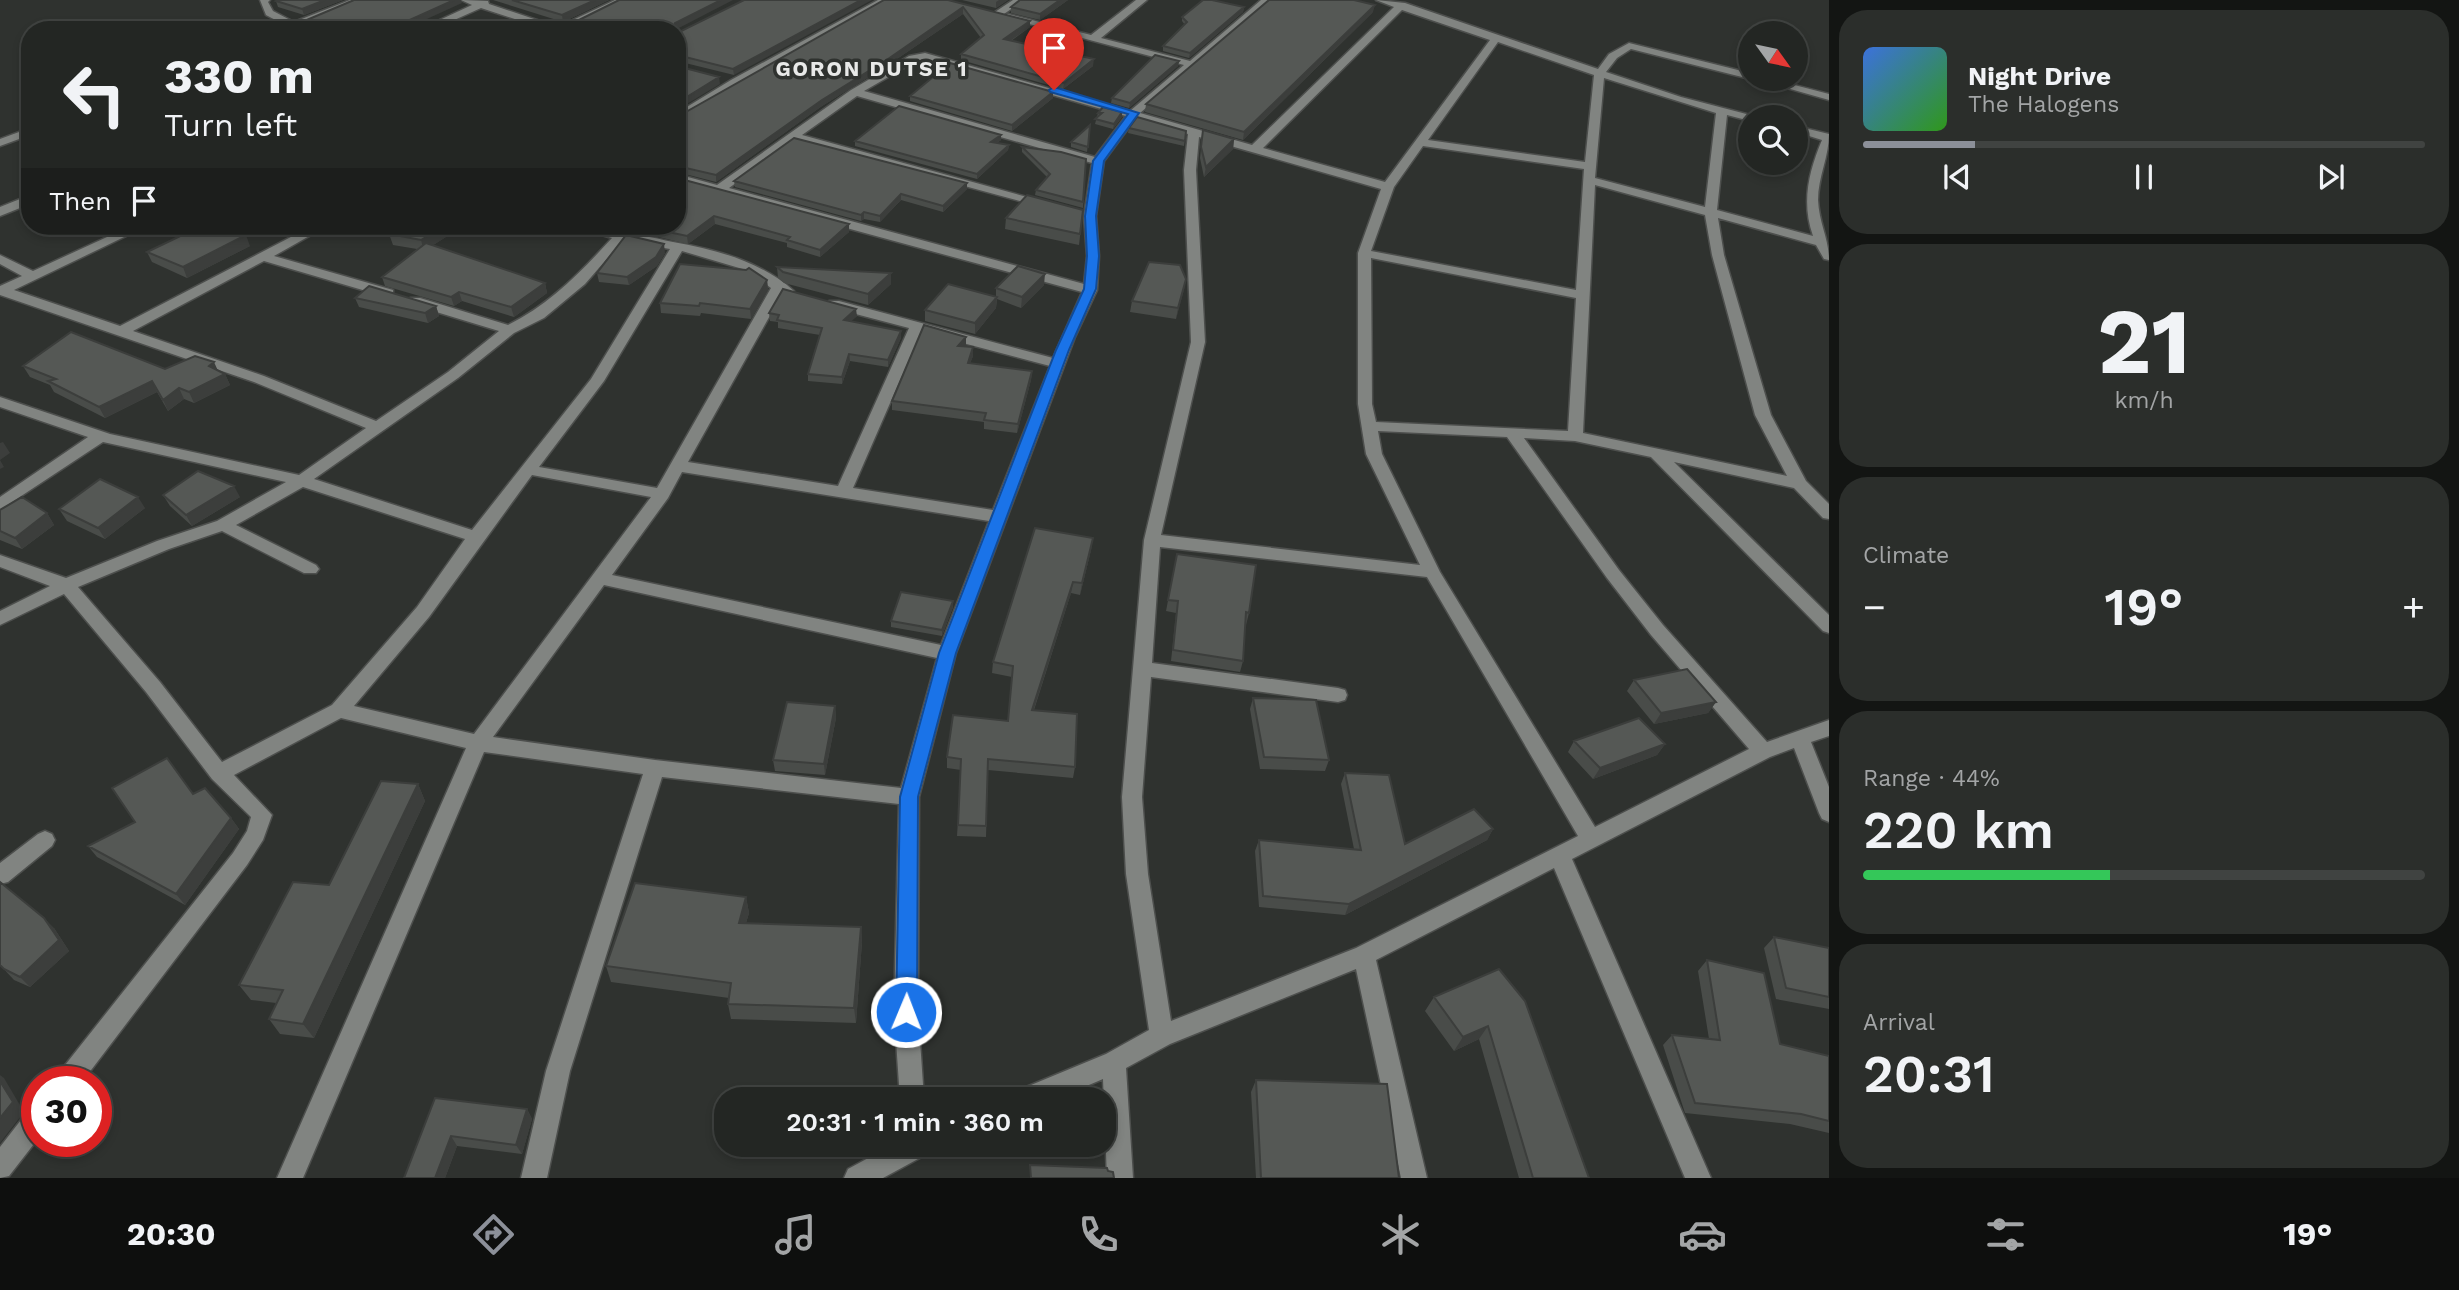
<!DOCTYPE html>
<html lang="en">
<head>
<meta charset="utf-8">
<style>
  body { margin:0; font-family:"Work Sans",sans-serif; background:#2b2e2b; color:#f1f3f6; height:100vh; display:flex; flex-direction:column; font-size:26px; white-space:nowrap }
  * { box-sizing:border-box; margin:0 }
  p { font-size:23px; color:#a3a5a6 }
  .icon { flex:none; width:38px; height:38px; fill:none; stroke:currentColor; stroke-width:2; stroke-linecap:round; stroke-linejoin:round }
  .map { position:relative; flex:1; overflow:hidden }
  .sheet { display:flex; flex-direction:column; gap:10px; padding:10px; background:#131513; width:630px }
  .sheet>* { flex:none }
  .guide { position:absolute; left:21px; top:21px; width:665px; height:214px; border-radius:28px; box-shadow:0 4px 10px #0003,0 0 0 2px #404341; background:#232623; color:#f1f3f6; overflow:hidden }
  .needle { width:46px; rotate:123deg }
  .fabs { position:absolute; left:1738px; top:21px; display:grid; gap:14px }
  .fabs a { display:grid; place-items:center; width:70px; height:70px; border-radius:50%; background:#232623; box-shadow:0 4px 10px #0003,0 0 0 2px #404341; font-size:35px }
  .speed { position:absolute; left:21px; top:1066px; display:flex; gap:14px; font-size:35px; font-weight:700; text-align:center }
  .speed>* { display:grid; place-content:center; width:91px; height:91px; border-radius:50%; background:#232623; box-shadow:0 4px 10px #0003,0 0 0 2px #404341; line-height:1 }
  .speed .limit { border:10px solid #d22; background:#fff; color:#111 }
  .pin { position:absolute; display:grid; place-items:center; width:60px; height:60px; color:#fff; margin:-72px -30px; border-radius:50% 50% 50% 0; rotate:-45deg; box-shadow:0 0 7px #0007 }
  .pin .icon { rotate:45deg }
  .me { position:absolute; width:77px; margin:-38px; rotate:1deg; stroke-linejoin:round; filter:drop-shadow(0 0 5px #0008) }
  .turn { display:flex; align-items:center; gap:24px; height:147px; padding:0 28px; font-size:32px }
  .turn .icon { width:91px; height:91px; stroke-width:2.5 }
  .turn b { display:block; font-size:49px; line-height:60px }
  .then { display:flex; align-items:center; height:66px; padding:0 28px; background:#0003; gap:14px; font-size:26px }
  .big { font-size:52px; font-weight:600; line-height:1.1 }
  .sheet .card { flex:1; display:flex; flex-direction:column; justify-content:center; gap:10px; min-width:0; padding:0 24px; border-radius:28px; background:#2b2e2b }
  .sheet .dial { align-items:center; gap:0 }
  .dial b { font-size:91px; line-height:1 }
  .song { display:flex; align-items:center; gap:21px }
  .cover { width:84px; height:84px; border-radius:10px; background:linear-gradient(135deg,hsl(220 70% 55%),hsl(110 70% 35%)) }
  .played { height:7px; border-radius:4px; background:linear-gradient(90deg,#8c9099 20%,#404341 20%) }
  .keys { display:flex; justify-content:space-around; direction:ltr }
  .heat { display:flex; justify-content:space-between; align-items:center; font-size:38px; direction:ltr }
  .charge { height:10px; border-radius:5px; background:linear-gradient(90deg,#34c759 44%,#404341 0) }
  .trip { position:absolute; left:714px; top:1087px; width:402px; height:70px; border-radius:28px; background:#232623; box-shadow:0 4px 10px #0003,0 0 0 2px #404341; font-weight:600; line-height:70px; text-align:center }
  .dock { display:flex; height:112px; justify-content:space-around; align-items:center; background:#0e0f0e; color:#a3a5a6 }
  .dock .icon { width:49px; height:49px }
  .dock .current { color:#8c9099 }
  .dock b { font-size:32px; color:#f1f3f6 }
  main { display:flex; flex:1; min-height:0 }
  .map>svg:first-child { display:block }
</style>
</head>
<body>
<main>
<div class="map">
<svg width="1829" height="1178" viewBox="0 0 1829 1178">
  <rect width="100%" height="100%" fill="#2f322f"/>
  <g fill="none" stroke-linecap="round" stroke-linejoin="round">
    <defs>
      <path id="minor" d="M260,0H270L268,2L273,11L294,22L350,0H364L291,30H276L285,25L266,15Z
        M461,0L488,1L489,4L558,27L615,0H628L567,30H548L481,8L432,30H418L472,5Z
        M878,0H890L677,121V113L731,80Z
        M1013,0H1024L1001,16H995V12Z
        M1136,0H1147L1101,38L1190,61L1261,0H1272L1140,113L1252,145L1394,7L1376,0L1405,3L1598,69L1609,54L1629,43L1750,73V79L1631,49L1617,58L1606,72L1681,97L1754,116L1750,117V121L1727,115L1717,210L1813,236C1801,202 1809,171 1822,140L1796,132V126L1829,134C1829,157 1818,177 1818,200C1819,223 1829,239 1829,260L1824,259L1816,245L1718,218L1724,255L1771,415L1806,481L1829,504V519L1823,518L1794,488L1674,462L1829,615V633L1823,631L1651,457L1575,441L1524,438L1619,570L1663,625L1767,742L1829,720V736L1811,742L1829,787V822L1822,819L1819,813L1794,748L1770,757L1572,859L1711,1178H1685L1554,868L1376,960L1427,1178H1401L1356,969L1170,1044L1126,1068L1133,1178H1107L1103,1079L1056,1099H1016L1019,1090L1106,1054L1149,1030L1126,874L1122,797L1144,540L1191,342L1184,170L1188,134L1135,119L1104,161L1096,216L1099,256L1097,290L1075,337L956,653L919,797L918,1011L924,1099H900L894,1011L899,804L662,777L570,1071L547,1178H521L546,1071L643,774L484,752L303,1178H277L466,748L341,718L234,775L272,815L263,840L247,865L82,1082H55L58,1074L233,853L247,831L251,817L212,779L146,692L64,594L0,625V611L50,586L0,567V555L66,578L157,541L217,521L286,482L103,442L0,510V497L88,437L0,407V397L110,434L299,475L366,428L254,382L0,295V286L22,276L0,264V255L33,271L131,226H147L14,290L120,326L312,226H327L274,256L393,290V296H383L264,261L133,331L264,376L376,421L448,372L499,331L410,304V298H420L508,325C550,304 580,273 612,238L581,229L579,226H598L624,233V239L585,284L544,318L514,333L458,378L314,479L472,530L591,379L670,249L635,243V237C647,235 662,240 673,242C717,250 760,261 794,291L787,295L782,294L688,462L838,486L909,328L829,307V301H839L1053,358L1082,292L677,182V174L717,185L851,90L909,56L925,53L1130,111L1184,65L1003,17L1008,14L1091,35ZM1402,10L1490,40L1385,182L1263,148ZM1498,42L1594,75L1585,162L1428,140ZM925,59L1126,116L1095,157L864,91L916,61ZM1604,78L1716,113L1705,207L1595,178ZM857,96L1092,163L1084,216L1087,256L1084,284L729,188L795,140L1042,207L1052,204L802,135ZM1199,137L1381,189L1358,253V404L1366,454L1420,565L1161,535L1205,342L1196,170ZM1423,146L1584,169L1576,290L1371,251L1394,187ZM1595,185L1705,215L1712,255L1755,415L1787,476L1583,433ZM682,251L746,270L771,288L657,488L539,467L604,381ZM1371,258L1576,298L1568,431L1376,422L1372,404ZM921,332L1050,366L993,510L853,488ZM1378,431L1507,437L1607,578L1651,635L1749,749L1595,827L1440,572L1382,454ZM682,472L989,521L941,645L612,575L668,498ZM532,475L651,497L474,734L354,706L429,617ZM303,487L465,539L417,607L332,705L222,762L160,682L78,587L169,549L222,531L304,573H316L319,569L316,565L236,525ZM1160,547L1427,577L1578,836L1356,948L1171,1021L1148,874L1142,797L1151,677L1338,702L1345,700L1347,695L1345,690L1338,688L1152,663ZM604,585L937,658L901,788L655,760L493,737Z
        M1755,79H1771L1829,94V100Z
        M30,128V135L0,146V139Z
        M30,195V204L0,216V207Z
        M45,831L52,834L55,840L52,846L8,882L0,884V863L38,834Z
        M37,1108V1140L9,1176L0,1178V1147L28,1111Z
        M894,1144H932L929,1153L883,1178H844L848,1169Z"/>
    </defs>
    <use href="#minor" stroke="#4d4f4d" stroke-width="3"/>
    <use href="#minor" fill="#818481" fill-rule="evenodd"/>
  </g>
  <path fill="#494c49" d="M278,0H343L304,15L278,7L276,1Z
    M493,0H609L563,22Z
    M744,0L734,75L677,61V33Z
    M948,0L1030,27L1011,41L1093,66L1063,89L961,60V54L981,38L963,14L888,65L822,106L716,182L677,172V117Z
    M962,0H1008L996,8Z
    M1020,0H1068L1040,20L1011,13V7Z
    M1244,7L1243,12L1189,58L1163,51V46L1185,25L1182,21V17Z
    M1373,12L1243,140L1145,112L1146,104Z
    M1179,61L1178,66L1129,108L1111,103L1112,98Z
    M1053,92V98L1012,131L910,101V96Z
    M1098,113L1122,117L1113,129L1095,124Z
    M1090,125L1087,152L1071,147V142Z
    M1129,128L1186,131L1184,146L1128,133Z
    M1203,130L1234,139L1233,149L1204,177L1200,158Z
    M1001,135V140L997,143L1009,145L1008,150L977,179L855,146V141Z
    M1022,147L1086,159L1083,208L1035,195L1036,190L1047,177L1022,152Z
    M677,178L849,224V232L820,257L787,247V243L715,224L688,244L612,226H677Z
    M734,181L967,183V189L943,212L901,200L880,222L864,219L861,221L735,187Z
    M1083,210L1079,245L1005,229L1006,218Z
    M457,230L433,245L545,283L547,293L514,317L462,301L454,306L385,286L382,277L417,249L393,245L389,234Z
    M250,246L187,278L152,262L147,252Z
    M665,253L657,266L629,285L599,282L597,273Z
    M777,267L891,284L868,305L784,283L778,278Z
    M1186,279L1176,319L1130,312L1132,301Z
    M767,280L768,290L751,319L701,313L700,316L661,313L660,303Z
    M1044,285L1021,308L997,299L996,308L975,334L925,321V310L996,297V288Z
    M355,298L436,306L439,316L428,323L359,307Z
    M769,313L857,316L851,321L901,331V338L888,367L850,361L842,384L808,381V374L820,335L778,328V322L770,321Z
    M965,346L973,347V356L970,363L1032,371L1031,380L1017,433L984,429V422L892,410V401L966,346Z
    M23,366L165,369L218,371L225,374L230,385L194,403L184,399L168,411L157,392L105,418L54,392L50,385L30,377Z
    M163,495L240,497L192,526L170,506Z
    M145,508L105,539L67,521L59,509Z
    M0,510L47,513L54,525L22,549L0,540Z
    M1093,538L1091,550L1080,595L1071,593L1034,710L1075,767L1073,778L988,770L986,837L957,836L961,770L947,768V757L1008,721L1012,677L992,673L993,662Z
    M1177,554L1249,613L1246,625L1245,624L1243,661L1240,672L1171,661L1176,613L1166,611Z
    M953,607L942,636L891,627V621Z
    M1634,680L1716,702L1708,713L1654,724L1627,691Z
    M1253,698L1329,760L1325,771L1260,769L1250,709Z
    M835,706L836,718L825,775L775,771L773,760Z
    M1574,741L1665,744L1657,755L1593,779L1568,752Z
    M1345,773L1405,844L1493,829L1487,840L1345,915L1259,907L1255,851L1259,840L1354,849L1341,784Z
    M418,784L425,801L314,1038L280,1034L269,1019L276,1003L251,1000L239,985Z
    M193,794L231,818L239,829L185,905L97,857L88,846Z
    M746,897L749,913L746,923L861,927L862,942L856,1023L731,1019L728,1004L729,998L611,982L606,966Z
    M54,928L69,951L30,987L14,980L0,965Z
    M1774,937L1829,948V1009L1776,999L1764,948Z
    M1707,960L1780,1044L1829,1056V1133L1790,1124L1685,1113L1663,1045L1672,1035L1709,1039L1698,971Z
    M1499,969L1589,1178H1519L1479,1039L1454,1051L1425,1011L1434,997Z
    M1256,1080L1399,1178H1256L1251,1092Z
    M435,1098L527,1109L532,1119L522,1154L457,1146L445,1178Z"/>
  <path fill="#3c3e3c" d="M325,0H343L304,15L302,9Z
    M454,0H461L462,3L407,28L405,22Z
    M595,0H609L563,22L562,15Z
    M721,0H733L675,30V23Z
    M861,0H872L734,75L733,69Z
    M999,0H1008L996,8V2Z
    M1060,0H1068L1040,20V14Z
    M1375,5L1373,12L1243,140L1244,132Z
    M963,7V14L888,65L822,106L716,182V175L822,100Z
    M1244,7L1243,12L1189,58L1190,53Z
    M1030,21V27L1004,45V39Z
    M1094,59L1093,66L1063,89L1064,83Z
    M1179,61L1178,66L1129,108L1130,103Z
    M719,77L720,84L677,110V103Z
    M1053,92V98L1012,131V125Z
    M1122,112V117L1113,129L1114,124Z
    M1001,135V140L991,147V142Z
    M1234,139L1233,149L1204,177L1206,167Z
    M1009,145L1008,150L977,179V174Z
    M967,183V189L943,212V206Z
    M901,194V200L880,222V216Z
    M864,212V219L861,221V215Z
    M714,216L715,224L688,244L687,236Z
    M849,224V232L820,257V250Z
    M444,226H455L457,230L424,251L421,240Z
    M246,235L250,246L187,278L183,267Z
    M664,244L665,253L657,266L629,285L627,277Z
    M891,273V284L868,305V294Z
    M1045,274L1044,285L1021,308L1022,297Z
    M1186,279L1184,290L1176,319L1178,308Z
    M767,280L768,290L751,319L750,309Z
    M545,283L547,293L514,317L511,307Z
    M459,292L462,301L454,306L451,297Z
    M997,297L996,308L975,334V323Z
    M436,306L439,316L428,323L425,313Z
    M856,309L857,316L845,327L844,320Z
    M901,331V338L888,367V360Z
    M966,337V346L958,355V346Z
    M973,347V356L967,372L968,363Z
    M849,354L850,361L842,384V377Z
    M214,362L219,373L209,366Z
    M1032,371L1031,380L1017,433L1018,424Z
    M225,374L230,385L194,403L189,392Z
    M152,381L157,392L105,418L99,407Z
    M179,388L184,399L168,411L163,400Z
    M3,442L10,453L0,460V443Z
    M0,460L4,467L0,469Z
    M234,486L240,497L192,526L186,515Z
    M138,497L145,508L105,539L98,528Z
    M47,513L54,525L22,549L15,538Z
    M1093,538L1091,550L1080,595L1082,583Z
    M1073,582L1071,593L1030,721L1032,710Z
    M953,601V607L942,636V630Z
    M1716,702L1708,713L1654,724L1661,713Z
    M835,706L836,718L825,775L824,764Z
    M1665,744L1657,755L1593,779L1600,768Z
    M418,784L425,801L314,1038L303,1024Z
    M231,818L239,829L185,905L176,894Z
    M1493,829L1487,840L1345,915L1349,904Z
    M746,897L749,913L741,939L739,923Z
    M44,918L54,928L69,951L30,987L20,977Z
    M861,927L862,942L856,1023L854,1008Z
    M1488,1026L1479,1039L1454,1051L1463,1037Z
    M0,1075L4,1078L24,1112L0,1143Z
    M527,1109L532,1119L522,1154L516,1145Z
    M451,1136L457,1146L445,1178H435Z"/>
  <path fill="#555855" stroke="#3c3e3c" stroke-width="2" d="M278,0H325L302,9L276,1Z
    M354,0H454L405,22L431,30H283Z
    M512,0H595L562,15Z
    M619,0H721L675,23V30H558L579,20Z
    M744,0H861L733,69L677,55V33Z
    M884,0H948L1030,21L1004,39L1094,59L1064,83L961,54L984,35L963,7L888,59L822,100L716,175L677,166V117Z
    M1020,0H1060L1040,14L1011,7Z
    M1203,0H1212L1244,7L1190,53L1163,46L1187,22L1182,17Z
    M1269,0H1354L1375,5L1244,132L1146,104Z
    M1155,55L1179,61L1130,103L1112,98Z
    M950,63L1053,92L1012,125L910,96Z
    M677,66L719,77L677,103Z
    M899,106L1001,135L991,142L1009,145L977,174L855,141Z
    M1103,107L1122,112L1114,124L1095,119L1102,113H1098Z
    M1137,117L1186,131L1185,141L1129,128Z
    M1090,125L1088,147L1071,142Z
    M1203,130L1234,139L1206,167L1201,147Z
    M794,138L967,183L943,206L901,194L880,216L864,212L861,215L734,181Z
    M1022,147L1061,152L1086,159L1083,202L1036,190L1050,174Z
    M677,178L849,224L820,250L787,240L790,237L714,216L687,236L640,226H677Z
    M1027,195L1083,210L1080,234L1006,218Z
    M201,226H221L246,235L183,267L147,252Z
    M400,226H444L421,240L389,234Z
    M626,235L664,244L656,257L627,277L597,273Z
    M426,243L545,283L511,307L459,292L451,297L382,277Z
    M1149,262L1180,265L1186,279L1178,308L1132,301Z
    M680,264L746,270L749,268L767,280L750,309L700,303L699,306L660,303Z
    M1018,266L1045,274L1022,297L996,288Z
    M777,267L891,273L868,294L783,272Z
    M948,284L997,297L975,323L925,310Z
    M369,286L436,306L425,313L355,298Z
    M783,289L856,309L844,320L901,331L888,360L849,354L842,377L808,374L822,328L777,320L779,315L769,313Z
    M924,325L966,337L958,346L973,347L968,363L1032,371L1018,424L984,420L986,413L892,401Z
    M71,332L165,369L195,356L214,362L209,366L225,374L189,392L179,388L163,400L152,381L99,407L48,381L56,379L23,366Z
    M198,471L234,486L186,515L163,495Z
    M100,479L138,497L98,528L59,509Z
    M22,497L47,513L15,538L0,531V510Z
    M1035,528L1093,538L1082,583L1073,582L1032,710L1077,714L1075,767L988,759L986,826L958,825L961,759L947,757L953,715L1008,721L1013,666L993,662Z
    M1177,554L1256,565L1249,613L1246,612L1243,661L1173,650L1178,601L1168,600Z
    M901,592L953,601L942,630L891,621Z
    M1687,669L1716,702L1661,713L1634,680Z
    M1253,698L1316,700L1329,760L1264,757Z
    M787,702L835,706L824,764L773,760Z
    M1639,718L1665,744L1600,768L1574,741Z
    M167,758L193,794L205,788L231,818L176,894L88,846L135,822L112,788Z
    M1345,773L1389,775L1405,844L1474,809L1493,829L1349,904L1263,896L1259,840L1361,850Z
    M381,781L418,784L303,1024L269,1019L283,990L239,985L293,882L329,885Z
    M0,882L44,918L59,940L20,977L4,969L0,965Z
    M635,883L746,897L739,923L861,927L854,1008L728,1004L731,983L606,966Z
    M1774,937L1829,948V997L1786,988Z
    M1707,960L1764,973L1780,1044L1829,1056V1121L1801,1114L1695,1103L1672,1035L1720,1040Z
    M1499,969L1525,1001L1589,1178H1533L1488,1026L1463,1037L1434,997Z
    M1256,1080L1387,1084L1399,1178H1261Z
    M0,1081L13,1102L0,1118Z
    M435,1098L527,1109L516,1145L451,1136L435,1178H404Z
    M1030,1165L1107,1168L1108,1171L1113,1172L1114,1178H1031Z"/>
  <path fill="#1a73e8" stroke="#114b97" stroke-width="2" d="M1054,87L1139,113L1104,161L1096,216L1099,256L1096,289L1069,350L956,653L918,797L917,1012L914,1019L906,1021L899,1019L896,1012L900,797L939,653L1056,350L1084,289L1087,256L1085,216L1093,161L1128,114L1050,92L1049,90Z"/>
  <g text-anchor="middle" stroke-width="7" stroke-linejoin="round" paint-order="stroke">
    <g font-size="21" font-weight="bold" letter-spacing="2" fill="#e8e9e8" stroke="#2f322f">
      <text x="872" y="76">GORON DUTSE 1</text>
    </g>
  </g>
</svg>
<div class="fabs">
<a><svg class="needle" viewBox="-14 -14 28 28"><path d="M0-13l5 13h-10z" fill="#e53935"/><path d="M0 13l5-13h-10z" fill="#a3a5a6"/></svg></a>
<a><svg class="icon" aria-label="search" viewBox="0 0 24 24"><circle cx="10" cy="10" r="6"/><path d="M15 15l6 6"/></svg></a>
</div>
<div class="speed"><div class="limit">30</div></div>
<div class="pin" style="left:1054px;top:90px;background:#d93025"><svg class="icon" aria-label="arrive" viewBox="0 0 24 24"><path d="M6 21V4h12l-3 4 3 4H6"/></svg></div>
<svg class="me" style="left:906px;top:1012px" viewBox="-20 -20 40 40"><circle r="17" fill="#1a73e8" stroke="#fff" stroke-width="3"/><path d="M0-11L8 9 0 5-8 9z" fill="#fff"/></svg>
<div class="trip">20:31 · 1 min · 360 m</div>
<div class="guide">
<div class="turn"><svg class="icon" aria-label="left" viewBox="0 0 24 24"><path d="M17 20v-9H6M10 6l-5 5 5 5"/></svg><div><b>330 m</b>Turn left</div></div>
<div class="then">Then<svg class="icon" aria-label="arrive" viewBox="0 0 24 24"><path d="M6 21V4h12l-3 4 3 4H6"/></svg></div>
</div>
</div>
<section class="sheet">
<div class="card">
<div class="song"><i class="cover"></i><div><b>Night Drive</b><p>The Halogens</p></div></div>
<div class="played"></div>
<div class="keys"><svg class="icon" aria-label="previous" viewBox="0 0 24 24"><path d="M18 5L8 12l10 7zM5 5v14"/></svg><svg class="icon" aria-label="pause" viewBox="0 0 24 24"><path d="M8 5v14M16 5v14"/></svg><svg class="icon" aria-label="next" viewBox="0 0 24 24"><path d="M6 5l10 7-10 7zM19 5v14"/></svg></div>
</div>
<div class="card dial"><b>21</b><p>km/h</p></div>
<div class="card"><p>Climate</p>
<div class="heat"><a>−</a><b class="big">19°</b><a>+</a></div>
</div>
<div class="card"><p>Range · 44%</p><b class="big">220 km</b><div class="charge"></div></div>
<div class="card"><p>Arrival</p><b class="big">20:31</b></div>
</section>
</main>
<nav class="dock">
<b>20:30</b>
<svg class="icon current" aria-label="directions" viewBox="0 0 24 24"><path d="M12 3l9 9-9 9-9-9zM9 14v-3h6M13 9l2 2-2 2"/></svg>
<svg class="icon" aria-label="music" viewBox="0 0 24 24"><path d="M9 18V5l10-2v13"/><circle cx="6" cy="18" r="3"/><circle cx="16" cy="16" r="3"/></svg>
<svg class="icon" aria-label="phone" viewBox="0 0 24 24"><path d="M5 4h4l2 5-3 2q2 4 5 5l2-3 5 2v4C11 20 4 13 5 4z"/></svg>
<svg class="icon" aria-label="climate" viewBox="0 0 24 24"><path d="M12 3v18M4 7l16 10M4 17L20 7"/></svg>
<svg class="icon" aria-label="car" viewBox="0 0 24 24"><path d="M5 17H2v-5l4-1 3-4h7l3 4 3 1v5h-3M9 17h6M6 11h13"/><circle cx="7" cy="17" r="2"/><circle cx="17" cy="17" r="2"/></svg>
<svg class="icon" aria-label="filters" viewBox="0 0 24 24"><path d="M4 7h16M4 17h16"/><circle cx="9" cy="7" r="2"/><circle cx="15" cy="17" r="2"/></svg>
<b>19°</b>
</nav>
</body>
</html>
